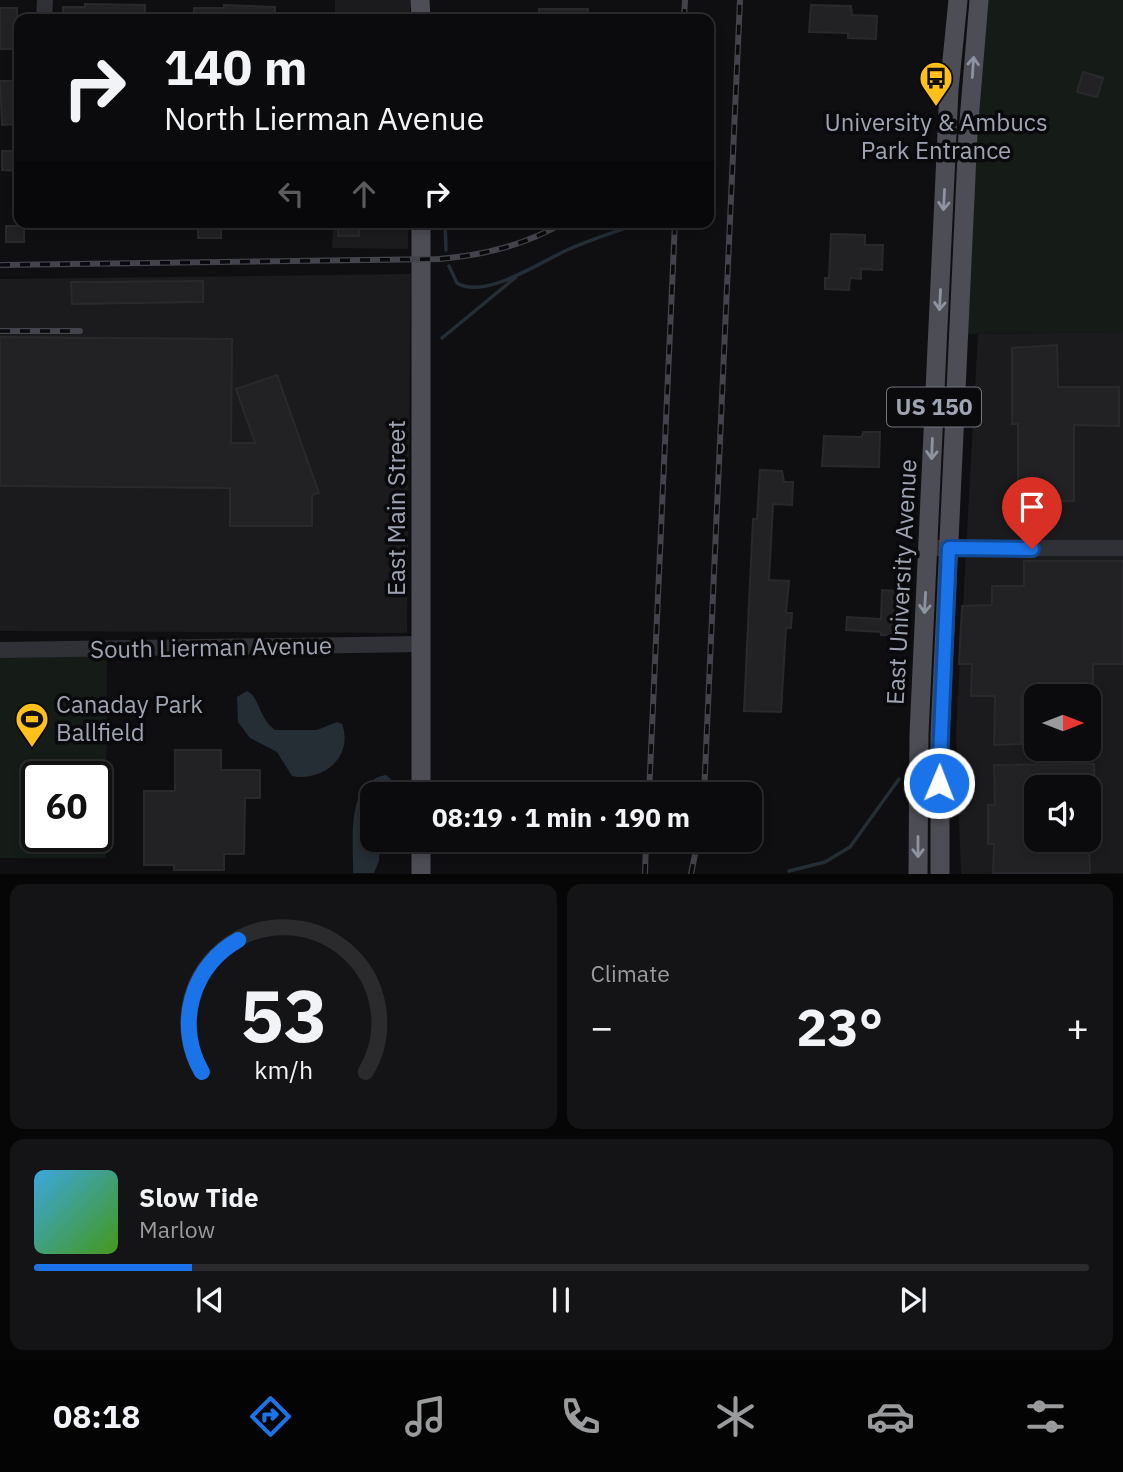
<!DOCTYPE html>
<html lang="en">
<head>
<meta charset="utf-8">
<style>
  body { margin:0; font-family:"IBM Plex Sans",sans-serif; background:#141416; color:#f1f3f6; height:100vh; display:flex; flex-direction:column; font-size:26px; white-space:nowrap }
  * { box-sizing:border-box; margin:0 }
  p { font-size:23px; color:#9a9b9d }
  .icon { flex:none; width:38px; height:38px; fill:none; stroke:currentColor; stroke-width:2; stroke-linecap:round; stroke-linejoin:round }
  .map { position:relative; height:874px; overflow:hidden }
  .sheet { display:flex; flex-direction:column; gap:10px; padding:10px; background:#060607; flex:1 }
  .sheet>* { flex:none }
  .hud { position:absolute; left:14px; top:14px; width:700px; height:214px; border-radius:14px; box-shadow:0 4px 10px #0003,0 0 0 2px #2b2b2e; background:#0b0b0d; color:#f1f3f6; overflow:hidden }
  .needle { width:46px; rotate:90deg }
  .controls { position:absolute; left:1024px; top:684px; display:grid; gap:14px }
  .controls a { display:grid; place-items:center; width:77px; height:77px; border-radius:14px; background:#0b0b0d; box-shadow:0 4px 10px #0003,0 0 0 2px #2b2b2e; font-size:35px }
  .speed { position:absolute; left:21px; top:761px; display:flex; gap:14px; font-size:35px; font-weight:700; text-align:center }
  .speed>* { display:grid; place-content:center; width:91px; height:91px; border-radius:50%; background:#0b0b0d; box-shadow:0 4px 10px #0003,0 0 0 2px #2b2b2e; line-height:1 }
  .speed .limit { border:4px solid #111; border-radius:10px; background:#fff; color:#111 }
  .pin { position:absolute; display:grid; place-items:center; width:60px; height:60px; color:#fff; margin:-72px -30px; border-radius:50% 50% 50% 0; rotate:-45deg; box-shadow:0 0 7px #0007 }
  .pin .icon { rotate:45deg }
  .me { position:absolute; width:77px; margin:-38px; rotate:1deg; stroke-linejoin:round; filter:drop-shadow(0 0 5px #0008) }
  .turn { display:flex; align-items:center; gap:24px; height:147px; padding:0 35px; font-size:32px }
  .turn .icon { width:91px; height:91px; stroke-width:2.5 }
  .turn b { display:block; font-size:49px; line-height:60px }
  .lanes { display:flex; align-items:center; height:66px; padding:0 35px; background:#0003; justify-content:center; gap:35px; direction:ltr }
  .lanes .off { opacity:.35 }
  .big { font-size:52px; font-weight:700; line-height:1.1 }
  .sheet .tile { flex:1; display:flex; flex-direction:column; justify-content:center; gap:10px; min-width:0; padding:0 24px; border-radius:14px; background:#141416 }
  .sheet .dial { align-items:center; gap:0 }
  .dial svg { height:182px; overflow:visible; fill:none; stroke:#2b2b2e; stroke-width:7; stroke-linecap:round; text-anchor:middle }
  .dial text { fill:#f1f3f6; stroke:none }
  .song { display:flex; align-items:center; gap:21px }
  .cover { width:84px; height:84px; border-radius:10px; background:linear-gradient(135deg,hsl(200 70% 55%),hsl(100 70% 35%)) }
  .played { height:7px; border-radius:4px; background:linear-gradient(90deg,#1a73e8 15%,#2b2b2e 15%) }
  .keys { display:flex; justify-content:space-around; direction:ltr }
  .heat { display:flex; justify-content:space-between; align-items:center; font-size:38px; direction:ltr }
  .sheet .tiles { flex:1; display:grid; gap:10px; grid-template-columns:1fr 1fr }
  .tile:last-child { grid-column:span 2 }
  .trip { position:absolute; left:360px; top:782px; width:402px; height:70px; border-radius:14px; background:#0b0b0d; box-shadow:0 4px 10px #0003,0 0 0 2px #2b2b2e; font-weight:700; line-height:70px; text-align:center }
  .tab-bar { display:flex; height:112px; justify-content:space-around; align-items:center; background:#040405; color:#9a9b9d }
  .tab-bar .icon { width:49px; height:49px }
  .tab-bar .active { color:#1a73e8 }
  .tab-bar b { font-size:32px; color:#f1f3f6 }
  .map>svg:first-child { display:block }
</style>
</head>
<body>
<div class="map">
<svg width="1123" height="874" viewBox="0 0 1123 874">
  <rect width="100%" height="100%" fill="#0f0f11"/>
  <path fill="#1b1b1e" fill-rule="evenodd" d="M335,0H410V19H335Z
    M333,222H408V249L332,248Z
    M411,274L407,633L0,631V279Z
    M1123,332V873L961,874L956,731L978,334ZM1036,696H1088V749H1036ZM1036,788H1088V840H1036Z"/>
  <path fill="#151c17" fill-rule="evenodd" d="M979,0H1123V332L959,334Z
    M0,655H107L106,858H0ZM37,777H96V836H37Z"/>
  <path fill="#252d35" d="M247,691C260,697 259,719 275,730H317L337,722L342,724C354,757 323,782 292,776L277,752L250,738L238,722L237,697Z
    M386,775L393,781L390,794H373V840H380L379,861L374,873H353C354,844 344,782 386,775Z"/>
  <g fill="none" stroke-linecap="round" stroke-linejoin="round">
    <path stroke="#252d35" stroke-width="3.5" d="M445,222L446,250
      M449,266L457,283C484,300 541,262 567,250C591,239 618,231 643,222
      M442,338L516,277
      M789,871L825,862L850,847L899,779"/>
  </g>
  <path fill="#222225" stroke="#29292d" stroke-width="2" d="M85,4L145,5V19H63V7H85Z
    M224,5L275,7V19H194V8H224Z
    M811,5L851,6L852,15L877,16L876,39L848,38V33L809,32Z
    M0,8H17V49H0Z
    M539,9H588V19H539Z
    M1083,72L1103,78L1097,97L1077,92Z
    M0,81H19V100H15L16,124L2,125Z
    M2,151H19V171L2,170Z
    M198,222H221V238H198Z
    M338,222H359V236H338Z
    M6,226H24V242H6Z
    M831,234L865,235V245H883L882,270L861,269V279L850,278L849,290L825,289V278H829Z
    M203,281V302L72,304L71,282Z
    M0,337L232,339L231,443H255L236,389L277,375L319,493L312,495V526H230V488L0,486Z
    M1057,345L1058,387H1119V426L1074,425V501L1018,502V424H1012V348Z
    M863,432H880L879,467L822,466L824,436L862,437Z
    M760,470L782,471L784,482H793L792,505L773,504L769,580L789,581L786,613H792L791,628H786L781,712L744,711L753,519H757Z
    M1024,561H1123V664H1093V696H1021V744L994,745L995,696H971L972,664H959L962,606L992,605V586H1024Z
    M882,590L895,591L892,635H881V632L846,630L847,617L881,619Z
    M175,750H221V770H260V798H245L244,854H224V870H174V865H144V791H175Z
    M1094,764L1095,788H1036V840H1089L1090,873H993L994,844H988V805H995L994,765Z"/>
  <g fill="none" stroke-linecap="round" stroke-linejoin="round">
    <path stroke="#303136" stroke-width="16" d="M44,19L45,0
      M928,548H1123
      M0,650L421,644"/>
    <path stroke="#4c4d55" stroke-width="19" d="M420,0L421,19
      M421,794V222
      M421,840V874
      M918,874L919,734L949,90L958,0
      M940,874V734L968,133L979,0"/>
    <defs>
      <path id="rail" d="M684,19L685,0
        M0,265L439,259C485,255 525,245 565,222
        M0,331H80
        M649,794L675,222
        M704,794L740,0
        M645,874L646,840
        M691,874L698,840"/>
    </defs>
    <use href="#rail" stroke="#43444b" stroke-width="6"/>
    <use href="#rail" stroke="#0a0a0c" stroke-width="3.5" stroke-dasharray="10" stroke-linecap="butt"/>
  </g>
  <defs><path id="oneway-shaft" d="M-6 0H5M1.5-3L5.5 0L1.5 3" fill="none" stroke-width="1.6" stroke-linecap="round" stroke-linejoin="round" transform="scale(1.75)"/></defs>
  <g stroke="#8e93a0">
    <use href="#oneway-shaft" transform="translate(973 67) rotate(-86)"/>
    <use href="#oneway-shaft" transform="translate(944 200) rotate(93)"/>
    <use href="#oneway-shaft" transform="translate(940 300) rotate(93)"/>
    <use href="#oneway-shaft" transform="translate(932 449) rotate(92)"/>
    <use href="#oneway-shaft" transform="translate(925 603) rotate(93)"/>
    <use href="#oneway-shaft" transform="translate(918 847) rotate(90)"/>
  </g>
  <g fill="none" stroke-linecap="round" stroke-linejoin="round">
    <defs>
      <path id="route" d="M939,783L949,548L1032,549"/>
    </defs>
    <use href="#route" stroke="#114b97" stroke-width="18"/>
    <use href="#route" stroke="#1a73e8" stroke-width="12"/>
  </g>
  <defs>
    <symbol id="bus-pin" viewBox="-11 -11 22 30"><path d="M0 17L-7.5 6A9.5 9.5 0 1 1 7.5 6Z" fill="#ffc119" stroke="#0a0a0c"/><path d="M-5-6H5V4H4V6H2V4H-2V6H-4V4H-5ZM-3.5-4V0h7V-4ZM-3.5 1.2v1.5H-2V1.2ZM2 1.2v1.5H3.5V1.2Z" fill="#111"/></symbol>
    <symbol id="stadium-pin" viewBox="-11 -11 22 30"><path d="M0 17L-7.5 6A9.5 9.5 0 1 1 7.5 6Z" fill="#ffc119" stroke="#0a0a0c"/><path d="M0-5a6.5 5 0 1 0 0 10a6.5 5 0 1 0 0-10ZM-3.5-1.8h7v3.6h-7Z" fill="#111"/></symbol>
  </defs>
  <g fill-rule="evenodd">
    <use href="#bus-pin" x="917" y="59" width="38" height="52"/>
    <use href="#stadium-pin" x="13" y="700" width="38" height="52"/>
  </g>
  <g text-anchor="middle" stroke-width="7" stroke-linejoin="round" paint-order="stroke">
    <rect fill="#0a0a0c" stroke="#727681" stroke-width="2" x="887" y="387.5" width="94" height="39" rx="5"/>
    <g font-size="23" font-weight="bold" fill="#9fa4b3">
      <text x="934" y="415">US 150</text>
    </g>
    <g font-size="24" fill="#9fa4b3" stroke="#0a0a0c">
      <text x="936" y="131">University &amp; Ambucs<tspan x="936" dy="28">Park Entrance</tspan></text>
      <text x="56" y="713" text-anchor="start">Canaday Park<tspan x="56" dy="28">Ballfield</tspan></text>
    </g>
    <g font-size="24" fill="#9fa4b3" stroke="#0a0a0c">
      <text transform="translate(397 508) rotate(-90)" y="8">East Main Street</text>
      <text transform="translate(902 582) rotate(-87)" y="8">East University Avenue</text>
      <text transform="translate(211 648) rotate(-1)" y="8">South Lierman Avenue</text>
    </g>
  </g>
</svg>
<div class="controls">
<a><svg class="needle" viewBox="-14 -14 28 28"><path d="M0-13l5 13h-10z" fill="#e53935"/><path d="M0 13l5-13h-10z" fill="#9a9b9d"/></svg></a>
<a><svg class="icon" aria-label="sound" viewBox="0 0 24 24"><path d="M4 9h4l5-4v14l-5-4H4zM17 9q2 3 0 6"/></svg></a>
</div>
<div class="speed"><div class="limit">60</div></div>
<div class="pin" style="left:1032px;top:549px;background:#d93025"><svg class="icon" aria-label="arrive" viewBox="0 0 24 24"><path d="M6 21V4h12l-3 4 3 4H6"/></svg></div>
<svg class="me" style="left:939px;top:783px" viewBox="-20 -20 40 40"><circle r="17" fill="#1a73e8" stroke="#fff" stroke-width="3"/><path d="M0-11L8 9 0 5-8 9z" fill="#fff"/></svg>
<div class="trip">08:19 · 1 min · 190 m</div>
<div class="hud">
<div class="turn"><svg class="icon" aria-label="right" viewBox="0 0 24 24"><path d="M7 20v-9h11M14 6l5 5-5 5"/></svg><div><b>140 m</b>North Lierman Avenue</div></div>
<div class="lanes"><svg class="icon off" aria-label="left" viewBox="0 0 24 24"><path d="M17 20v-9H6M10 6l-5 5 5 5"/></svg><svg class="icon off" aria-label="ahead" viewBox="0 0 24 24"><path d="M12 20V5M6 11l6-6 6 6"/></svg><svg class="icon" aria-label="right" viewBox="0 0 24 24"><path d="M7 20v-9h11M14 6l5 5-5 5"/></svg></div>
</div>
</div>
<section class="sheet">
<div class="tiles">
<div class="tile dial"><svg viewBox="0 0 100 80">
<path d="M14 69A42 42 0 1 1 86 69"/>
<path d="M14 69A42 42 0 0 1 30 11" stroke="#1a73e8"/>
<text x="50" y="56" font-size="32" font-weight="700">53</text>
<text x="50" y="72" font-size="11">km/h</text>
</svg></div>
<div class="tile"><p>Climate</p>
<div class="heat"><a>−</a><b class="big">23°</b><a>+</a></div>
</div>
<div class="tile">
<div class="song"><i class="cover"></i><div><b>Slow Tide</b><p>Marlow</p></div></div>
<div class="played"></div>
<div class="keys"><svg class="icon" aria-label="previous" viewBox="0 0 24 24"><path d="M18 5L8 12l10 7zM5 5v14"/></svg><svg class="icon" aria-label="pause" viewBox="0 0 24 24"><path d="M8 5v14M16 5v14"/></svg><svg class="icon" aria-label="next" viewBox="0 0 24 24"><path d="M6 5l10 7-10 7zM19 5v14"/></svg></div>
</div>
</div>
</section>
<nav class="tab-bar">
<b>08:18</b>
<svg class="icon active" aria-label="directions" viewBox="0 0 24 24"><path d="M12 3l9 9-9 9-9-9zM9 14v-3h6M13 9l2 2-2 2"/></svg>
<svg class="icon" aria-label="music" viewBox="0 0 24 24"><path d="M9 18V5l10-2v13"/><circle cx="6" cy="18" r="3"/><circle cx="16" cy="16" r="3"/></svg>
<svg class="icon" aria-label="phone" viewBox="0 0 24 24"><path d="M5 4h4l2 5-3 2q2 4 5 5l2-3 5 2v4C11 20 4 13 5 4z"/></svg>
<svg class="icon" aria-label="climate" viewBox="0 0 24 24"><path d="M12 3v18M4 7l16 10M4 17L20 7"/></svg>
<svg class="icon" aria-label="car" viewBox="0 0 24 24"><path d="M5 17H2v-5l4-1 3-4h7l3 4 3 1v5h-3M9 17h6M6 11h13"/><circle cx="7" cy="17" r="2"/><circle cx="17" cy="17" r="2"/></svg>
<svg class="icon" aria-label="filters" viewBox="0 0 24 24"><path d="M4 7h16M4 17h16"/><circle cx="9" cy="7" r="2"/><circle cx="15" cy="17" r="2"/></svg>
</nav>
</body>
</html>
